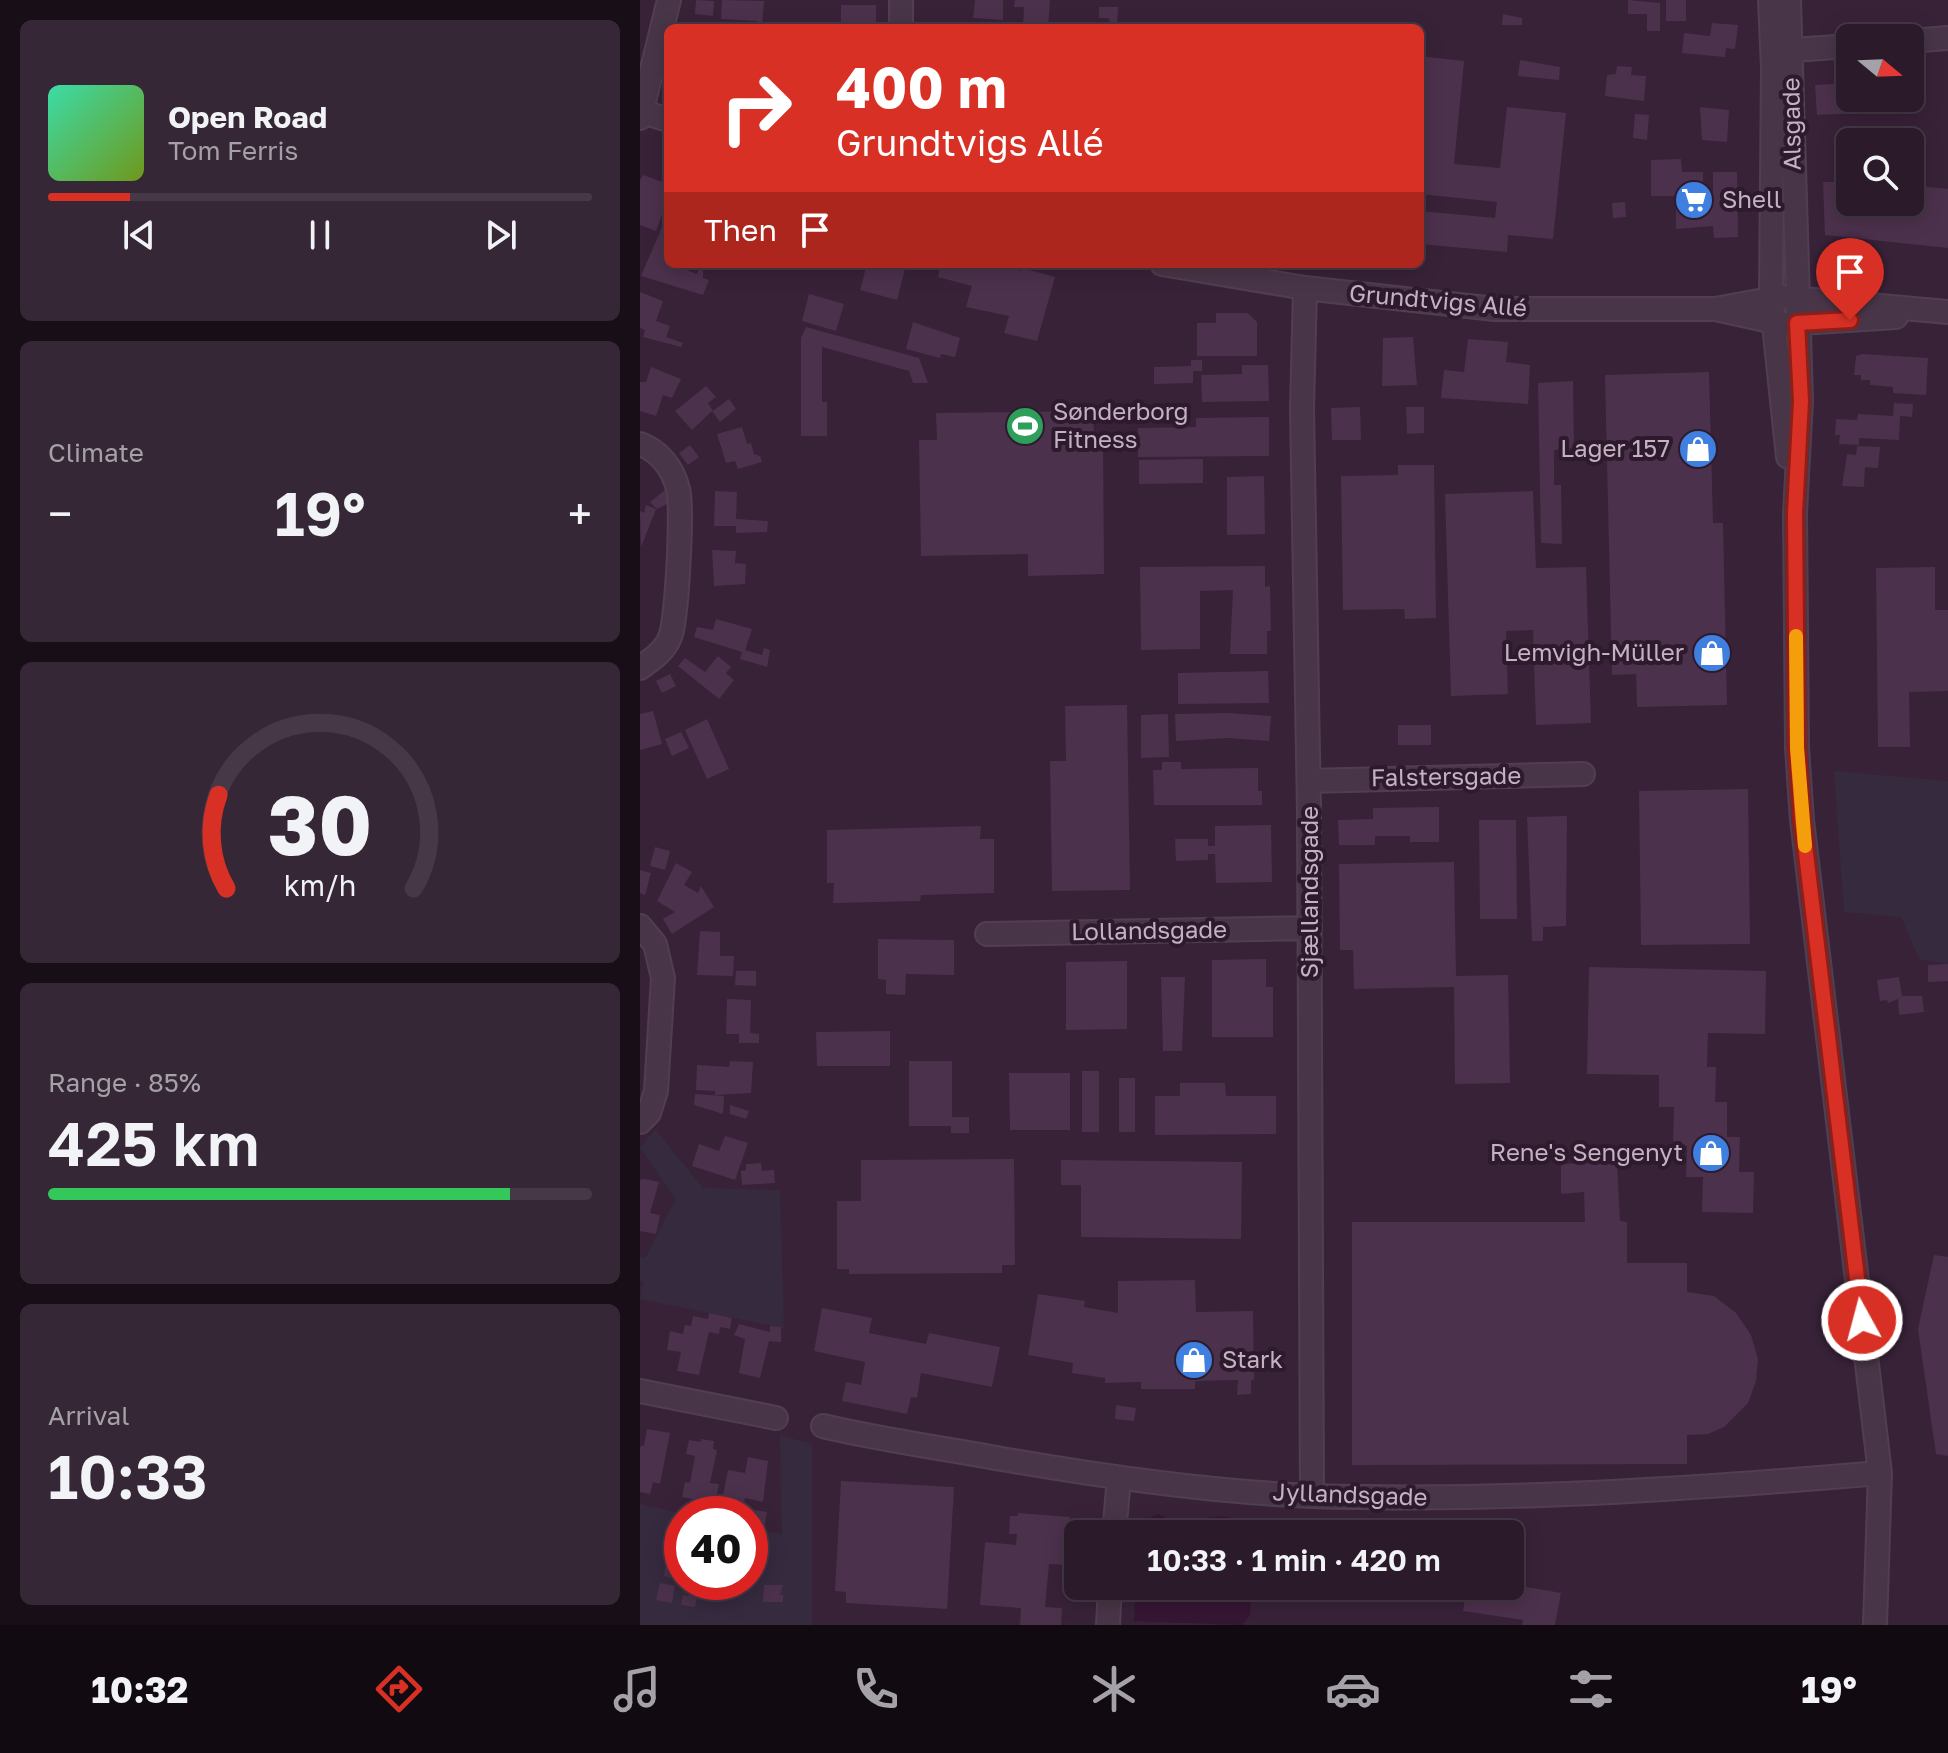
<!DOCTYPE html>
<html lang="en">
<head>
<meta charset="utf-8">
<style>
  body { margin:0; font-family:"Golos Text",sans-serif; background:#362736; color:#f1f3f6; height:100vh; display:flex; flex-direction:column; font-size:30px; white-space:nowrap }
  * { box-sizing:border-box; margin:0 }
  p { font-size:26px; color:#a5a1a8 }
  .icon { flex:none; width:44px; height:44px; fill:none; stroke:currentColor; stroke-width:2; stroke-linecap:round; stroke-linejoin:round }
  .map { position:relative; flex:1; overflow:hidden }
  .drawer { display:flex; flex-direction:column; gap:20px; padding:20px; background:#170e17; width:640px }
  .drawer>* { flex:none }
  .top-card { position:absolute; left:24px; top:24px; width:760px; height:244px; border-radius:12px; box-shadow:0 4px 20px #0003,0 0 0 2px #463847; background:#d93025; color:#fff; overflow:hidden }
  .needle { width:52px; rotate:109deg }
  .buttons { position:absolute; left:1196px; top:24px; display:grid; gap:16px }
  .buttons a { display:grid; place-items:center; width:88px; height:88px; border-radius:12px; background:#2a1a2a; box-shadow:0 4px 20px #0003,0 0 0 2px #463847; font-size:40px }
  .speed { position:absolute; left:24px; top:1496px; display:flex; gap:16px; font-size:40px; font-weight:700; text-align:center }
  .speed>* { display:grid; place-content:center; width:104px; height:104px; border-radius:50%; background:#2a1a2a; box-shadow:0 4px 20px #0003,0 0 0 2px #463847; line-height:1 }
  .speed .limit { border:12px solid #d22; background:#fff; color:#111 }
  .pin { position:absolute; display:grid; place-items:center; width:68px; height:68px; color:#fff; margin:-82px -34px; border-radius:50% 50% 50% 0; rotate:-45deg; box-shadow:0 0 8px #0007 }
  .pin .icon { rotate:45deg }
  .me { position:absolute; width:88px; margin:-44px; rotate:353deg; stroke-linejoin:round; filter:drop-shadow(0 0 6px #0008) }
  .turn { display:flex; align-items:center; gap:28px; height:168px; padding:0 40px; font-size:36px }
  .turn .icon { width:104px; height:104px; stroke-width:2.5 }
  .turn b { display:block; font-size:56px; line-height:68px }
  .then { display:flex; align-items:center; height:76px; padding:0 40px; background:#0003; gap:16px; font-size:30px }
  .big { font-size:60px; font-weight:600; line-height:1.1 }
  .drawer .widget { flex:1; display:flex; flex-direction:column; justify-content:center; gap:12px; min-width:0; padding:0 28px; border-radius:12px; background:#362736 }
  .drawer .dial { align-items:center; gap:0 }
  .dial svg { height:208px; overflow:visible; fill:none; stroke:#463847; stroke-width:7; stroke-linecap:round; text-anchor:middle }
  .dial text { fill:#f1f3f6; stroke:none }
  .song { display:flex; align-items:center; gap:24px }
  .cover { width:96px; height:96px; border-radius:12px; background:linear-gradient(135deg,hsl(160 70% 55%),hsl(80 70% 35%)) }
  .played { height:8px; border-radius:4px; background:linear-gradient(90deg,#d93025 15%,#463847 15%) }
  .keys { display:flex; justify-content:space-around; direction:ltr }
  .heat { display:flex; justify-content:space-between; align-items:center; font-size:44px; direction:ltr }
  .charge { height:12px; border-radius:6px; background:linear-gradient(90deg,#34c759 85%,#463847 0) }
  .trip { position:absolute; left:424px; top:1520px; width:460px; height:80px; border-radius:12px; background:#2a1a2a; box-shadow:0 4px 20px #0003,0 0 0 2px #463847; font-weight:600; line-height:80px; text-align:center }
  .dock { display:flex; height:128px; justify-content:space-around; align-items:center; background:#110a11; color:#a5a1a8 }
  .dock .icon { width:56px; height:56px }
  .dock .on { color:#d93025 }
  .dock b { font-size:36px; color:#f1f3f6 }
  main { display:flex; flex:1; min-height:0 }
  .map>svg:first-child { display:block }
</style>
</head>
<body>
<main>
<section class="drawer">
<div class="widget">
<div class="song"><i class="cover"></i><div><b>Open Road</b><p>Tom Ferris</p></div></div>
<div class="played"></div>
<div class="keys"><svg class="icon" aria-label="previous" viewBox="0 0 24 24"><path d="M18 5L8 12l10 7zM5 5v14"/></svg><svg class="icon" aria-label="pause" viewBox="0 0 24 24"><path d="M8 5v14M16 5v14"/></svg><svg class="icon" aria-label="next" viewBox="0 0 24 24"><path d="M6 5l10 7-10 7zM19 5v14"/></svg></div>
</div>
<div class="widget"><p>Climate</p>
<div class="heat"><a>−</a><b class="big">19°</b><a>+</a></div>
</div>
<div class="widget dial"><svg viewBox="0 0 100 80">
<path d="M14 69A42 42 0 1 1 86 69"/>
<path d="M14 69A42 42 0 0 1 11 33" stroke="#d93025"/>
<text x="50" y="56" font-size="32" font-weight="700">30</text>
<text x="50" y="72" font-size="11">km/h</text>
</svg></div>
<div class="widget"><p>Range · 85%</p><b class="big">425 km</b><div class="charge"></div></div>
<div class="widget"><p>Arrival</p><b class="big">10:33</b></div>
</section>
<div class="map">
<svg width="1308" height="1625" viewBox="0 0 1308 1625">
  <rect width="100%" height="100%" fill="#382238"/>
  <path fill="#362a3f" d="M1194,771L1308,781V964L1279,959L1261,917L1204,912Z
    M15,1129L63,1188L140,1190L144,1328L0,1299L3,1282L0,1281V1257L5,1258L36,1199L0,1148Z
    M140,1435L172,1444V1625H0V1504L44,1514H42V1582H110V1528L142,1534Z"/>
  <path fill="#351634" d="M518,1514L543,1526C565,1516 592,1511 613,1528L615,1534H499L504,1521Z
    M496,1586H612L610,1615L602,1625L494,1621Z"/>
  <path fill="#4c314c" d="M56,0L74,1L73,16L55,14Z
    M82,0L124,1L122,27H117V21L81,19Z
    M335,0H363V20L333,18Z
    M375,0H410L408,28H383L384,7H374Z
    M988,0L1020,3V31H1007V14H988Z
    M1026,0H1046V21H1026Z
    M201,5H236V28H213V23H201Z
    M459,7H478L477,28H467L466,24L470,22L468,18H459Z
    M863,14L882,18V25H862Z
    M130,23H197V28H130Z
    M1072,23L1098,25L1095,49L1086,48L1085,57L1042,53L1044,33L1070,36Z
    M780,56L824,61L814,164L860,168L867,107L926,113L913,239L868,235L867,252L780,244V211L855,218L857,202L780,194Z
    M880,60L920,67L919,80L878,76Z
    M977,66L992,67L991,75L1006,76L1004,101L965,96L967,75L976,74Z
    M1210,83V98H1225L1226,106L1217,107V113L1177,115L1175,85Z
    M1060,107L1089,110L1087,142L1062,140Z
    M995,114L1009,115L1007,140L993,138Z
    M1041,159L1042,172H1063V193H1073V172H1097L1098,237L1074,238L1073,226L1036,229V196H1011V160Z
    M3,175L28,184V197L16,231L0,225V180Z
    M1183,182H1210V202H1270V185L1308,189V248L1185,235Z
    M985,202L986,217L973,218L972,203Z
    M23,225L28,227L24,247L28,248V264H42L41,268L57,274L59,269L63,271V278L69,280L63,295L1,276Z
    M227,264L266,265L257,300L220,290Z
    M301,264H365L381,271L382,268L415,277L397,341L364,333L369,316L326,307L332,286L298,277Z
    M0,292L23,301L16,321L30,326L26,337L43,343L41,347L3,337L5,330L0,328Z
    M169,294L204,304L196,331L162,321Z
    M576,313H608L617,322V356H557V323H576Z
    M273,322L320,338L315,357L301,354L300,358L266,349Z
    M166,327L279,358L288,383H273L269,371L182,347V402H187V436H161V338Z
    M773,337L777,385L742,386L743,338Z
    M828,339L868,342L866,362L890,365L888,404L801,398L804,370L824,372Z
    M1222,354L1288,358L1286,395L1253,393V387L1230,385V380H1221V375H1214L1216,356Z
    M551,360H562V371H553V383L514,384V367L551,366Z
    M602,365H628L629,401L562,402L561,375L602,374Z
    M11,367L41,379L32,398L23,395L16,416L0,411V382H6Z
    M1069,372L1073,523H1083L1087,705L997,707L996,674L972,675L965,375Z
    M933,381L934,448L914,450V485H921L922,544L901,543L898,383Z
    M66,386L76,397L68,403L73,411L89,399L96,409L80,422L72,411L52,430L35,411Z
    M1254,403L1273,404L1272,417L1260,416L1259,440L1219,438V445L1199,444L1200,435H1195L1196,419L1217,420L1218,414L1253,416Z
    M720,407L721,440H692L691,408Z
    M766,407H784V433L767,434Z
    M453,411L454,439L463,438L464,574L388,576V554L281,556L279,440H297L296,413Z
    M629,417V456L498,457V428L556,427V418Z
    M102,427L107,444L111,443L114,454L120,456L122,462L98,469L95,461L86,463L77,434Z
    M50,445L59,457L48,465L39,453Z
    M1217,446L1240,447L1238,468L1225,467L1224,487L1202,486L1207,454L1216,455Z
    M563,459V483L499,484V460Z
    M758,465H794L796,618L765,619L764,609L703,610L701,476L758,475Z
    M624,476L625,534L587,535V477Z
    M25,490L29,503L17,509L10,502Z
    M75,491L97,492L96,519L128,521L127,532L96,533V526H74Z
    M893,491L896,568L946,567L951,723L896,725L893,630L866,631L868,694L811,696L805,494Z
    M6,505L16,509L1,547L0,511L4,513Z
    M72,550L96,551L95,563L106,564L105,584L74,586Z
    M625,566V587L630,586L631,631H627V654H590L593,590L560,591V649L501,650L500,567Z
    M1295,567V610H1308V691L1269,692L1270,747H1238L1236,568Z
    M76,619L112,629L105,650L122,655L124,648L130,650L127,667L100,659L102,652L54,637L57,627L73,630Z
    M78,656L91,667L86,673L94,680L79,699L38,666L45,658L65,672Z
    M628,671L629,703L538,704V673Z
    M30,674L36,686L22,693L16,681Z
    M487,705L490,890L412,891L410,761H426L425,706Z
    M13,711L22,744L0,750V714Z
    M587,713L631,716L629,741L588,738L536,741L535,714Z
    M528,714L529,757L501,758V715Z
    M67,719L89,769L67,779L45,730Z
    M758,725H791V745H758Z
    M41,732L49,748L32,756L25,739Z
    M522,762H541V769L618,768V791H622V805H514L513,770H522Z
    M1108,789L1110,944L1001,945L999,791Z
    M799,807V842H770V836H735V845H699L698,820L733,819V808Z
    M927,816L926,926L903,927V941H892L887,817Z
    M839,820H876L877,919H840Z
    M631,825L632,882L576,883L575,854H568V860L536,861L535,839H568V846H575V826Z
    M341,826L340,839H354V893L281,895L280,901L193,903L194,883H187V830Z
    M15,847L30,851L25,870L10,866Z
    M814,862L816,976L868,975L870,1083L815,1084L814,987L714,989L713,950H700L699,864Z
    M36,863L52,872L44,885L58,893L61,886L74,907L32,934L23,919L35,912L17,901Z
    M0,870L11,873L5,895L0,893Z
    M60,931L80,932V956H94L93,976L57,975Z
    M238,939L314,940V975L266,974L265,995L246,994V980L238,979Z
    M626,959V987H633V1037H572V960Z
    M487,961V1029L426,1030V962Z
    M1308,964V981L1288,982V965Z
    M949,967L1126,971L1125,1034L1068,1033L1067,1067H1076L1075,1102H1087V1137H1100L1099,1172H1114L1113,1213L1062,1212L1063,1177H1046L1047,1146H1033L1034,1107H1019V1075L947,1074Z
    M96,971H116V986L95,985Z
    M521,977H545L542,1051H523Z
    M1259,977L1262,996H1282L1284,1012L1259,1015L1258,999L1248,1003L1247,1000L1240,1001L1237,980Z
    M87,999L111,1000L110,1033L119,1034V1043H99V1034H86Z
    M250,1031V1066H177L176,1032Z
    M90,1061L113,1062L111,1093L75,1095V1091L56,1090L57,1065L89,1067Z
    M269,1061H312V1117H329V1133H311V1126H269Z
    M442,1071H459V1132H442Z
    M369,1073H430V1130H370Z
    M479,1078H495V1132H479Z
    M540,1083H585L586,1096H636V1134L515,1135V1096H540Z
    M55,1094L84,1096L83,1114L54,1105Z
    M90,1105L109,1111L106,1119L90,1114Z
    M85,1136L108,1143L95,1180L52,1166L59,1144L79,1151Z
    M374,1159L375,1265H362V1273L209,1274V1269H197V1201H221V1160Z
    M421,1160L602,1162L601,1239L441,1237V1185H421Z
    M977,1162L980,1221L987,1222V1263H1047V1292L1074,1296L1096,1313L1111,1335L1118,1359L1116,1381L1108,1403L1084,1427L1068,1434L1047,1435V1464L712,1465V1222H945L944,1192L921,1194V1164Z
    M121,1163L122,1171L134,1170L135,1183L102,1185L101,1171L106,1170V1164Z
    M4,1179L19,1182L10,1213L20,1215L16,1234L0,1231V1180Z
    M1294,1255L1308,1257V1456L1296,1454L1278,1329Z
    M555,1280L556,1312L613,1311L614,1380H611V1394L597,1395L598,1380L555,1381V1389H501V1382L465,1383V1378L432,1373L433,1363L388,1355L398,1294L445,1301L444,1307L478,1313V1281Z
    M182,1308L232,1318L229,1333L286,1344L289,1333L360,1347L352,1387L281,1373L277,1398L271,1397L267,1414L202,1401L206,1382L221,1385L225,1362L174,1351Z
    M69,1313L92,1318L90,1329L80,1327L79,1334L69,1332L59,1375L37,1371L41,1352L27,1350L30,1331L43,1334L45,1325L51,1326L53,1316L68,1319Z
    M99,1324L130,1332V1326L141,1327V1342L129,1341L120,1378L99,1373L105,1339L94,1335Z
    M476,1405L496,1408L494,1421L475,1419Z
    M7,1429L30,1433L20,1484L13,1482L10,1494L0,1492V1447L4,1445Z
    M61,1439L74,1441L73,1449L77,1450L70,1483L79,1484L73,1514H64L68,1505L63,1501L42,1497L45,1482L50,1483L55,1456L46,1454L49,1440L61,1442Z
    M108,1457L128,1461L123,1502L105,1498L104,1504L82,1500L88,1470L105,1473Z
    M201,1481L314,1487L307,1609L206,1603V1592L195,1591Z
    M113,1510L127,1512L124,1528L110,1525Z
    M378,1513L430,1517L426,1565L409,1564L405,1607L422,1608L421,1625H380L381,1608L340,1605L345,1542L376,1545L377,1534H369L370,1516H378Z
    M27,1553L37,1555L34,1578L24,1576Z
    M20,1583L35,1586L32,1603L16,1600Z
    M870,1584L921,1593L915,1625H882L883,1620L823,1611L827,1586Z
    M124,1585H143L140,1595H143V1602H123Z
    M49,1592L58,1593L55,1607L41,1605L43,1595L48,1596Z"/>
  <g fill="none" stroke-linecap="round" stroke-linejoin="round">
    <defs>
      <path id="minor" d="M261,0V28
        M1130,0L1133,68L1131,297L1148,457
        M1149,0L1161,401L1155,513L1157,748L1162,820L1240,1473L1235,1625
        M1270,41L1308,38
        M1138,51L1210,46
        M0,111L28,120
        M0,118L29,0
        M522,264L665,288L855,309H1075L1141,297L1308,312
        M665,288L662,409L669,811L672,1496
        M1080,310L1144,324L1256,317
        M0,444C20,451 33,469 38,489C43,506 37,622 30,637C25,651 11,660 0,668
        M669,781L943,774
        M0,926L15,944L23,978L16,1091L9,1113L0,1122
        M347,934L670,928
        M0,1391L136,1418
        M183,1426C242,1440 302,1448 362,1459C465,1477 569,1492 673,1496C863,1502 1051,1489 1240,1473
        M474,1534L479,1478
        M468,1625L470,1586"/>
    </defs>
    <use href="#minor" stroke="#523e51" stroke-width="26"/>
    <use href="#minor" stroke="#493548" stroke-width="22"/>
  </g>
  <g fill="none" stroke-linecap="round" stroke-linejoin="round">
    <defs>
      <path id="route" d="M1210,320L1157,323L1161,401L1155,513L1157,748L1162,820L1222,1320"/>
    </defs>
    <use href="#route" stroke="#8d1f18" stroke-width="20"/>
    <use href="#route" stroke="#d93025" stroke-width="14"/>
    <path stroke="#f59e0b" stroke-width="14" d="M1156,636L1157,748L1165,846"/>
  </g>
  <defs>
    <symbol id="supermarket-disc" viewBox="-11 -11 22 22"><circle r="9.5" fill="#3f7fe0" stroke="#2d1b2d"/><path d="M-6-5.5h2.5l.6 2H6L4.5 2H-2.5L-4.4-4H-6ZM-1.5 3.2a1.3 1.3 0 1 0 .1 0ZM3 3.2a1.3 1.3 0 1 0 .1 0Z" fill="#fff"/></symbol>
    <symbol id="stadium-disc" viewBox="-11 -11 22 22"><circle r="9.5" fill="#2e9e5b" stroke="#2d1b2d"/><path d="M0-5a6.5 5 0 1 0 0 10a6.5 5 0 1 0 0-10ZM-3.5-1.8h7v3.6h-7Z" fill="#fff"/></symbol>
    <symbol id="shop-disc" viewBox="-11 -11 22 22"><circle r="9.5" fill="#3f7fe0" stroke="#2d1b2d"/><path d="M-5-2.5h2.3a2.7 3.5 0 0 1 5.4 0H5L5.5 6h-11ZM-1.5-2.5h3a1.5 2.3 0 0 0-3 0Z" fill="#fff"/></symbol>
  </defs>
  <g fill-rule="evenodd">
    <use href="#supermarket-disc" x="1032" y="178" width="44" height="44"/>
    <use href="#stadium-disc" x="363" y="404" width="44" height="44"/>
    <use href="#shop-disc" x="1036" y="427" width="44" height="44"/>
    <use href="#shop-disc" x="1050" y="631" width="44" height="44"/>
    <use href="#shop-disc" x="1049" y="1131" width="44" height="44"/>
    <use href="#shop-disc" x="532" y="1338" width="44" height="44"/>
  </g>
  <g text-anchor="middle" stroke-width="8" stroke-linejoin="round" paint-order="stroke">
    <g font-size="24" fill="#c5b0c4" stroke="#2d1b2d">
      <text transform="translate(1152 124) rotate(-91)" y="8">Alsgade</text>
      <text transform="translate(798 301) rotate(5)" y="8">Grundtvigs Allé</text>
      <text transform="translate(806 777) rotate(-1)" y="8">Falstersgade</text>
      <text transform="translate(670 892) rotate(-90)" y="8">Sjællandsgade</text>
      <text transform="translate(509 931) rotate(-1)" y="8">Lollandsgade</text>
      <text transform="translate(710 1495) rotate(2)" y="8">Jyllandsgade</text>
    </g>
    <g font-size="24" fill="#c5b0c4" stroke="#2d1b2d" text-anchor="start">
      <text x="1082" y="208">Shell</text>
      <text x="413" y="420">Sønderborg<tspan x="413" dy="28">Fitness</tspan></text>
      <text x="1030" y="457" text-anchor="end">Lager 157</text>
      <text x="1044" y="661" text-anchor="end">Lemvigh-Müller</text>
      <text x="1043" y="1161" text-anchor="end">Rene's Sengenyt</text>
      <text x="582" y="1368">Stark</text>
    </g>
  </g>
</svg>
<div class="buttons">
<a><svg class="needle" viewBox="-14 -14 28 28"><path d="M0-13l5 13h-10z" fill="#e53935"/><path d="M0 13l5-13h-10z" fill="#a5a1a8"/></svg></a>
<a><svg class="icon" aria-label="search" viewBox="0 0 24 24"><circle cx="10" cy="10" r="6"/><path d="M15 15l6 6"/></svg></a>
</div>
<div class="speed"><div class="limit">40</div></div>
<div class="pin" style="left:1210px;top:320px;background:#d93025"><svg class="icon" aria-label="arrive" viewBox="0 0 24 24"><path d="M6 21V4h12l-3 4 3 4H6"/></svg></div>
<svg class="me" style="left:1222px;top:1320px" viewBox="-20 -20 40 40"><circle r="17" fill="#d93025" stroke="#fff" stroke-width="3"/><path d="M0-11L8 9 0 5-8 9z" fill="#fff"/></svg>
<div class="trip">10:33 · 1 min · 420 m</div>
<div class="top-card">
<div class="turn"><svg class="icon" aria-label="right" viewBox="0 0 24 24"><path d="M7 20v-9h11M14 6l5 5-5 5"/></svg><div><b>400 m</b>Grundtvigs Allé</div></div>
<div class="then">Then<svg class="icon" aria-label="arrive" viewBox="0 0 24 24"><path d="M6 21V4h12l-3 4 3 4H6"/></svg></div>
</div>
</div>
</main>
<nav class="dock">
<b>10:32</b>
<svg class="icon on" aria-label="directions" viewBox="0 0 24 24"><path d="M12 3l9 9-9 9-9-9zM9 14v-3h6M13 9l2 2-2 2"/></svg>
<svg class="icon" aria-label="music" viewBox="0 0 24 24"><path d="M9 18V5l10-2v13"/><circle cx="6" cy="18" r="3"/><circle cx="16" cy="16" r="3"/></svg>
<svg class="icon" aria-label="phone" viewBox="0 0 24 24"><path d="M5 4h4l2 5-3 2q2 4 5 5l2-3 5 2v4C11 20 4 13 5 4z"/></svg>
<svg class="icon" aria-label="climate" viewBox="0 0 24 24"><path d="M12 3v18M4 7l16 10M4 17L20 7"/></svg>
<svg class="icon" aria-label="car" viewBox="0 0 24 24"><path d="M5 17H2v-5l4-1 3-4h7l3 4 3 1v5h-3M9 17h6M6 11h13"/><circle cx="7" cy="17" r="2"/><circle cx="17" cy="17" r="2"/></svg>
<svg class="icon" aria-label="filters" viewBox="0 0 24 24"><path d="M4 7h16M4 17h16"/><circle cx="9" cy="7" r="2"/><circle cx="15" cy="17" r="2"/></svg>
<b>19°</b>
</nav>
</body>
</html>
